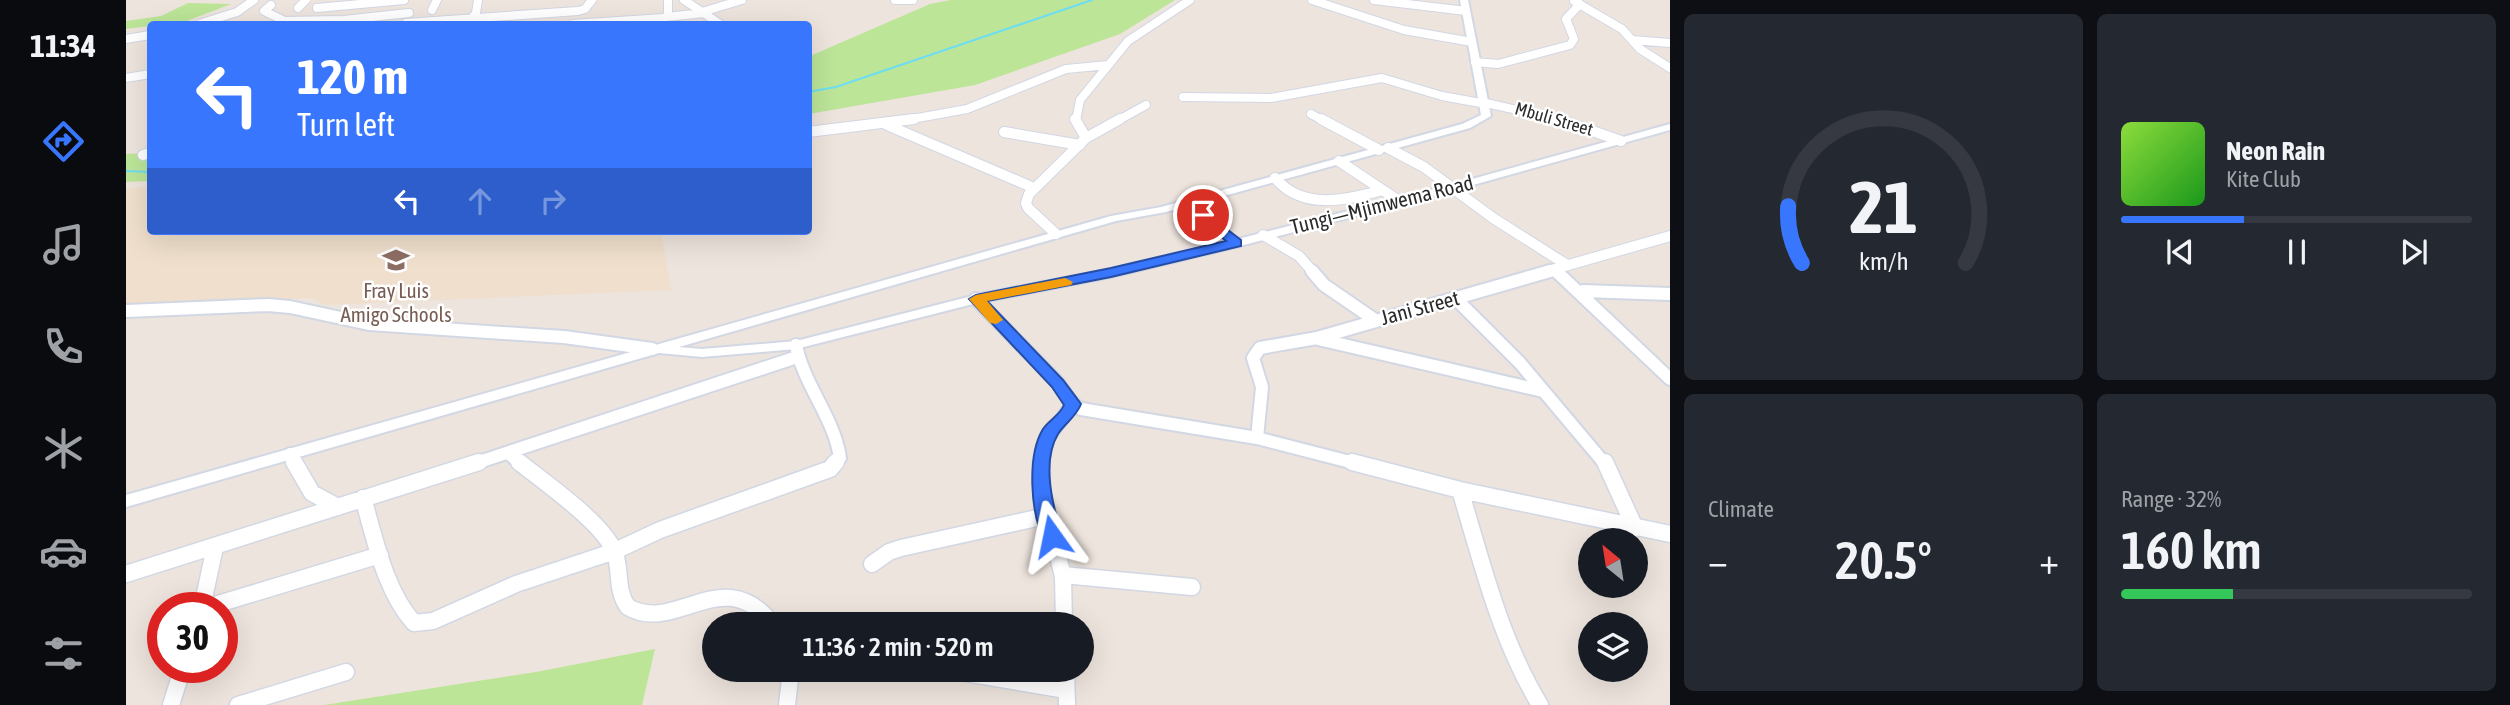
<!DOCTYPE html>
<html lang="en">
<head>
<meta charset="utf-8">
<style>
  body { margin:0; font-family:"Asap Condensed",sans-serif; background:#242831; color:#f1f3f6; height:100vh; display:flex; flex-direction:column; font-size:26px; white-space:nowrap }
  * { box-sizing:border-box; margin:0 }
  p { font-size:23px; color:#9ea1a6 }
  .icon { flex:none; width:38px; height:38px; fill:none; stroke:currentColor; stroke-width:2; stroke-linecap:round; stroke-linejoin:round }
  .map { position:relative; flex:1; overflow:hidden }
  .drawer { display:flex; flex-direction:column; gap:14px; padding:14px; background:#0d0f14; width:840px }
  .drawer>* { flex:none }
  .top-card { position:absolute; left:21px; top:21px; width:665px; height:214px; border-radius:7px; box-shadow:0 7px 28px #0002; background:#3976fe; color:#fff; overflow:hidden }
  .needle { width:46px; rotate:330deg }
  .tools { position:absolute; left:1452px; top:528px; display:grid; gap:14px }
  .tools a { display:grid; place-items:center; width:70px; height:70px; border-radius:50%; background:#171b24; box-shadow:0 7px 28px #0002; font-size:35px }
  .speed { position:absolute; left:21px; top:592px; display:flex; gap:14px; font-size:35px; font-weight:700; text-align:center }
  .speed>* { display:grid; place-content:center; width:91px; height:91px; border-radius:50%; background:#171b24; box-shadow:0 7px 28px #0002; line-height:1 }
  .speed .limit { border:10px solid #d22; background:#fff; color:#111 }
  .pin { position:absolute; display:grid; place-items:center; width:60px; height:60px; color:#fff; margin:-30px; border:4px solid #fff; border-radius:50%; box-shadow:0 2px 7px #0007 }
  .me { position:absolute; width:77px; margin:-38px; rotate:348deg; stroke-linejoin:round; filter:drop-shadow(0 0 5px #0008) }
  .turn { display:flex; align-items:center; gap:24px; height:147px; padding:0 35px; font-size:32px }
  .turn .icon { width:91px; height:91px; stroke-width:2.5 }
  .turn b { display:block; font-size:49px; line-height:60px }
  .lanes { display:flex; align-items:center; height:66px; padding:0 35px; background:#0003; justify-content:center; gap:35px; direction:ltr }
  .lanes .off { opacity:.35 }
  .big { font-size:52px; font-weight:600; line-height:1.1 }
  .drawer .card { flex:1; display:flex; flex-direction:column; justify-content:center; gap:10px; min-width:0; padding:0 24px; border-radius:10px; background:#242831 }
  .drawer .dial { align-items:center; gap:0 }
  .dial svg { height:182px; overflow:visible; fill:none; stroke:#363941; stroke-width:7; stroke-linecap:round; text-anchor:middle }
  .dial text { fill:#f1f3f6; stroke:none }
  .song { display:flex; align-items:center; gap:21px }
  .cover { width:84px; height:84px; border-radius:10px; background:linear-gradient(135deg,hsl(90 70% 55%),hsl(120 70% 35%)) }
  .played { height:7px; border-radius:4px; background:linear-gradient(90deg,#3976fe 35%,#363941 35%) }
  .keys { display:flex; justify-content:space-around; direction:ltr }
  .heat { display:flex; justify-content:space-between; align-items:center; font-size:38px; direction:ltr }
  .charge { height:10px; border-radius:5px; background:linear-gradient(90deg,#34c759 32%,#363941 0) }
  .drawer .tiles { flex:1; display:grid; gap:14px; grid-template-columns:repeat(2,1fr) }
  .trip { position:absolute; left:576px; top:612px; width:392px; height:70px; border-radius:35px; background:#171b24; box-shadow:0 7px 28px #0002; font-weight:600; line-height:70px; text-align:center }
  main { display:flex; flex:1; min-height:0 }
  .menu { display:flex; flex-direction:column; width:126px; justify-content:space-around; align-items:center; background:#090b0e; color:#9ea1a6 }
  .menu .icon { width:49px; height:49px }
  .menu .active { color:#3976fe }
  .menu b { font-size:32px; color:#f1f3f6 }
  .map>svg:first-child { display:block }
</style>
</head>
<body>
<main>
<nav class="menu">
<b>11:34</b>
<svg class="icon active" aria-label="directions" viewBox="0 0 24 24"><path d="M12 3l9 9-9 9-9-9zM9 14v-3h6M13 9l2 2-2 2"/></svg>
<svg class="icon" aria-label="music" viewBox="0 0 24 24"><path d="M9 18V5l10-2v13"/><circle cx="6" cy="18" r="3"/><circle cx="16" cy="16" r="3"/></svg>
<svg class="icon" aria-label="phone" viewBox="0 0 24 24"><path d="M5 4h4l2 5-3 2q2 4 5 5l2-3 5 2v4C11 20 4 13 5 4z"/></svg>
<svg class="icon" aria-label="climate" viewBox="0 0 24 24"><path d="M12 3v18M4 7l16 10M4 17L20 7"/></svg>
<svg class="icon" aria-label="car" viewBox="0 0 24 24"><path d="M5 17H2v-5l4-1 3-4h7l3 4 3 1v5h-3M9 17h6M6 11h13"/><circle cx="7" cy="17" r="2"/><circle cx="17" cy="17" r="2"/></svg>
<svg class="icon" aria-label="filters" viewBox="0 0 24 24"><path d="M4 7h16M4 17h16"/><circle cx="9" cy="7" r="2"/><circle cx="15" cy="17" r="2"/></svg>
</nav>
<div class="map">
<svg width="1544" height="705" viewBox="0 0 1544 705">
  <rect width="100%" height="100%" fill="#ede4dd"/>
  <path fill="#efdfcc" d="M24,186V231H535L545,290L198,305L186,298L0,305V189Z"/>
  <path fill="#bce598" d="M825,0H1049L994,34L849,85L683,114L684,56L804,4Z
    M62,3L105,4L61,21L0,29V21L35,16Z
    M24,153V181L0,182V154Z
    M529,649L516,705H198L410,672Z"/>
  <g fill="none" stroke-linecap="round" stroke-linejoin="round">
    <path stroke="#6ddef1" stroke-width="2" d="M682,92L710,87L966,0
      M0,171L24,172"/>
    <defs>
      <path id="minor-far3" d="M558,0L594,24
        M769,0H787
        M1186,0L1278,30L1346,42
        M1248,0L1340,11
        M1448,1L1496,29L1514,49L1544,68
        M145,5L138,11L165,24
        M172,8L180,0
        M191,8L278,0
        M306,10L311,0
        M576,12L616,0
        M540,17L578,13
        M158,21L218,20L283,13
        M280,23L452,11L459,9L466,0
        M73,24L111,12L128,0
        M341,24L350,13L352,0
        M447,24L538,18L542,16V0
        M0,39L24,35
        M1506,40L1544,43
        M1349,62L1372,64L1444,45L1448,39L1440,19L1454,4
        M0,78L24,74
        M1057,97L1145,98L1256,78L1316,96L1360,104
        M1360,103L1440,121
        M1185,114L1198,121
        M775,121L841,109L940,69L982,65
        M950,121L954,100L1002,41L1064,0
        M991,121L1020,105"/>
      <path id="minor-far2" d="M949,119L960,138
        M1195,119L1253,150
        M1432,119L1495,141
        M761,125L908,188
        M682,132L788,119
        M878,132L954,145
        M1262,148L1298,167L1367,218L1441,265
        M17,155L24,153
        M1213,161L1273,201
        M1149,178C1177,211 1220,200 1257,190
        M1061,202L1110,243
        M930,234L902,208L900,203L903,194L960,138L994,119
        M1137,235L1173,256L1187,272
        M1429,270L1432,272
        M1418,272L1544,236"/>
      <path id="minor-far1" d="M1186,271L1198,285L1249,320
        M1430,271L1544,379
        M1457,291L1544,294
        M1329,298L1394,363L1479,464
        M850,299L932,383L947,404L922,437L915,464
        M0,311L142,305L164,307L243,324L438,337L526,349
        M1192,339L1417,391
        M670,345C678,386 708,417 714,458L709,464
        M947,404L955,409L1131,438L1232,464
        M1131,438L1136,387L1127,358L1134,348L1191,338L1424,271
        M382,453L395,464
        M164,454L169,464
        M347,464L671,357"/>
      <path id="minor" d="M168,462L186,493L212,507
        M393,462C418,482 477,523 488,551C496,570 489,590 502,607C550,635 598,560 647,625
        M915,462L916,493L937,576L938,625
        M1226,462L1334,490L1544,534
        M1479,462L1509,528
        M1334,490C1356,563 1374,639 1414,705
        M237,498C249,539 259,591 288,623L307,621L390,584L489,551L534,530L704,469L710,462
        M746,564L763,552L775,548L920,516
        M0,574L353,462
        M937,575L1066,587
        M76,607L89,547
        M82,607L254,555
        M822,670L940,690
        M940,670L941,705
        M45,705L57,667
        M112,705L220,672
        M661,705L665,670"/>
      <path id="tertiary" d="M1334,0H1342L1365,116L1344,128L1040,212L990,221L553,347L576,349L670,341L850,295L985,269L1108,240L1321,186L1544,124V130L1329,190L1114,246L985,277L851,303L670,349L576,357L533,353L0,507V495L985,216L1035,207L1336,124L1355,115Z"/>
    </defs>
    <use href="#minor-far3" stroke="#d2d7e4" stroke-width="10"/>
    <use href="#minor-far2" stroke="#d2d7e4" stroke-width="12"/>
    <use href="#minor-far1" stroke="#d2d7e4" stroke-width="16"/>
    <use href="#minor" stroke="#d2d7e4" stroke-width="19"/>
    <use href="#tertiary" stroke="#d2d7e4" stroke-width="4"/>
    <use href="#minor-far3" stroke="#fff" stroke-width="8"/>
    <use href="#minor-far2" stroke="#fff" stroke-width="10"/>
    <use href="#minor-far1" stroke="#fff" stroke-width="12"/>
    <use href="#minor" stroke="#fff" stroke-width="16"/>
    <use href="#tertiary" fill="#fff" fill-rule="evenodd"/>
  </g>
  <path fill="#3976fe" stroke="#254da5" stroke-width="2" d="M1077,211L1115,240V246L985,277L861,301L937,380L955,404C950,417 939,423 932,434C915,462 927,507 936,536L933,541L926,543L919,541C904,514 901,455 917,429C923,420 934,415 938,405L926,387L843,299L850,295L985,268L1100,241L1073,218V212Z"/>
  <path fill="#f59e0b" d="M939,278L947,282L945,285L861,301L877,320L870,324L864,323L843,299L850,295Z"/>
  <defs>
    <symbol id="school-bare" viewBox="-9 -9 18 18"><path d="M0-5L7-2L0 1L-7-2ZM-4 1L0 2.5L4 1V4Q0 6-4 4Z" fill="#8d6e63" stroke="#fff" stroke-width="2.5" paint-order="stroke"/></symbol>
  </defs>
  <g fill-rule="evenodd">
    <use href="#school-bare" x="251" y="241" width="38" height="38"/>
  </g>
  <g text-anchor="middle" stroke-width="5" stroke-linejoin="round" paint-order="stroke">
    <g font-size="18" fill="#2b2b2b" stroke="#fff">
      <text transform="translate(1428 119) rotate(16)" y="6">Mbuli Street</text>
    </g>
    <g font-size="21" fill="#2b2b2b" stroke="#fff">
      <text transform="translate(1256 205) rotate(-14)" y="7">Tungi—Mjimwema Road</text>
      <text transform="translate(1294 308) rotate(-15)" y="7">Jani Street</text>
    </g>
    <g font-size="21" fill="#785e54" stroke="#fff">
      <text x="270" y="298">Fray Luis<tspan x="270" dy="24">Amigo Schools</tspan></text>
    </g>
  </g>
</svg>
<div class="tools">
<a><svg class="needle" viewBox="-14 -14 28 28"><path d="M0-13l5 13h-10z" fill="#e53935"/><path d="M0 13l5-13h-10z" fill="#9ea1a6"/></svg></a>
<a><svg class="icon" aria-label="layers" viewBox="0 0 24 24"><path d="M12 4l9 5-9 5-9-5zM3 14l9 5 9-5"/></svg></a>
</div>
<div class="speed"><div class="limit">30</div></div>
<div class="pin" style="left:1077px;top:215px;background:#d93025"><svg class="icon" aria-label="arrive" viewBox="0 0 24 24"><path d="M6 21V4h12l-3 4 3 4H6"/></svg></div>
<svg class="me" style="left:926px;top:536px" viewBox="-20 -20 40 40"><path d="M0-17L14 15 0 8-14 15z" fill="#3976fe" stroke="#fff" stroke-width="4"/></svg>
<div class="trip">11:36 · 2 min · 520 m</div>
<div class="top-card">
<div class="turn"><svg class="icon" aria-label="left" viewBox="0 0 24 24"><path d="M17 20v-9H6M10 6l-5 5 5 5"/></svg><div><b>120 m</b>Turn left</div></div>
<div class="lanes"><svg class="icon" aria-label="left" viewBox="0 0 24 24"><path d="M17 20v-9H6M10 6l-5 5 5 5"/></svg><svg class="icon off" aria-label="ahead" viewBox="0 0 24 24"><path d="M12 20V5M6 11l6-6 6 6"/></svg><svg class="icon off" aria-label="right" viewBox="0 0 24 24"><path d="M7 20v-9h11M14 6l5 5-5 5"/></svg></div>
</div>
</div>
<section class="drawer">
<div class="tiles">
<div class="card dial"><svg viewBox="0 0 100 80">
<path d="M14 69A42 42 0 1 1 86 69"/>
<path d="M14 69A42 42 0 0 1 8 44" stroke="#3976fe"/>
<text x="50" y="56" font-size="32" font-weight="700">21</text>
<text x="50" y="72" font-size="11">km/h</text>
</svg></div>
<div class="card">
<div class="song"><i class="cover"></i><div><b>Neon Rain</b><p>Kite Club</p></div></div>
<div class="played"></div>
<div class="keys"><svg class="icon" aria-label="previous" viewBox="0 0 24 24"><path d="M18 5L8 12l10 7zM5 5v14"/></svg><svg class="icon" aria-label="pause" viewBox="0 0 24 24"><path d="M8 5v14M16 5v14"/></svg><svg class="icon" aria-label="next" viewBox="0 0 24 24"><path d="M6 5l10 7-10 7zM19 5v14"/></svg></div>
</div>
<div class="card"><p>Climate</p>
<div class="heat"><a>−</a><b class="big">20.5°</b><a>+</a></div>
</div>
<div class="card"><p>Range · 32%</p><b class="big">160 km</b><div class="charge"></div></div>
</div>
</section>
</main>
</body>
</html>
